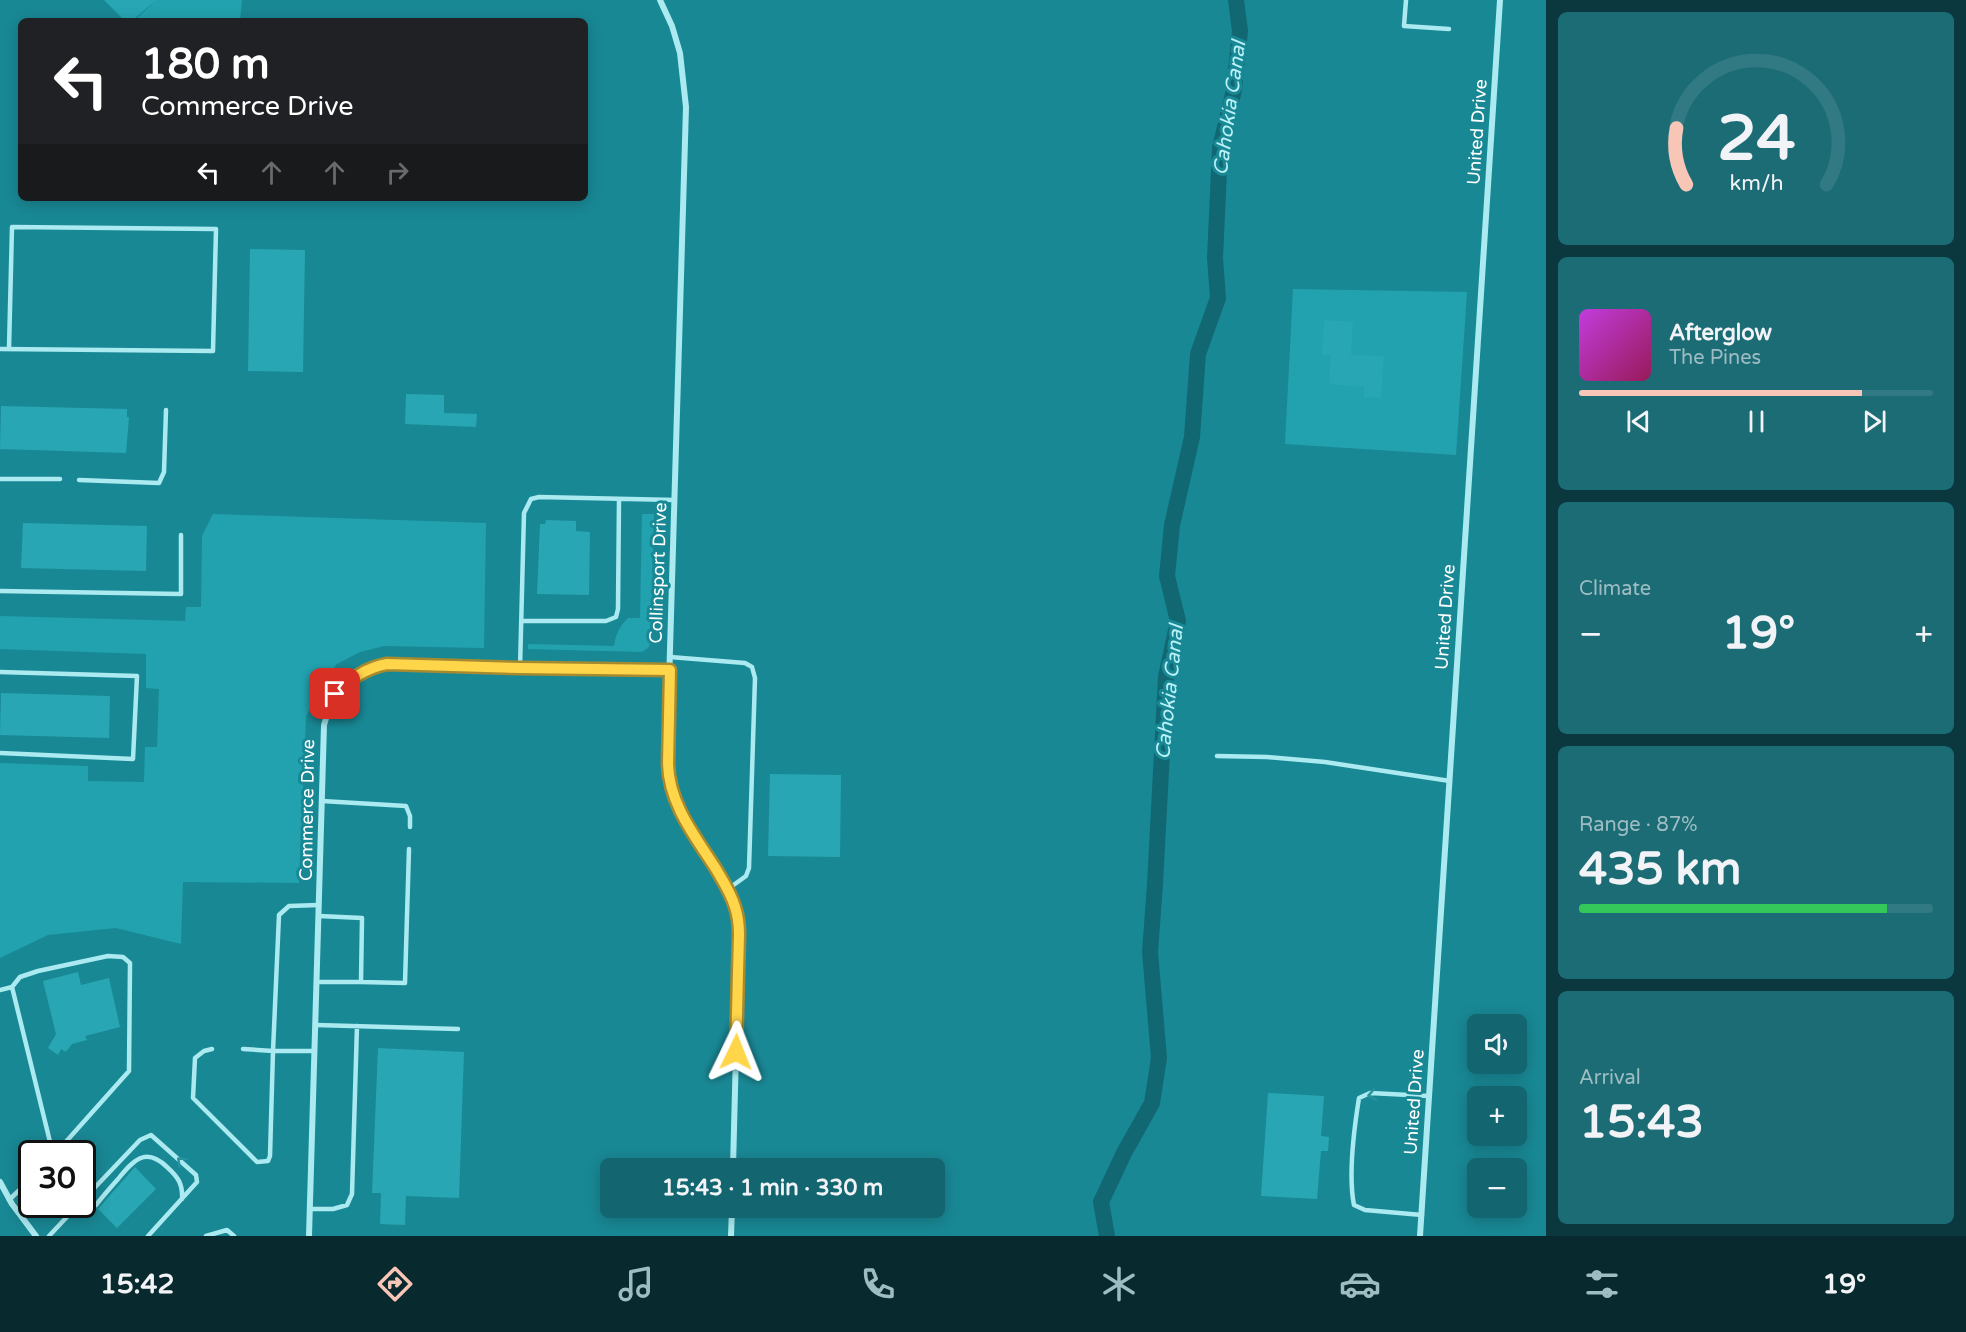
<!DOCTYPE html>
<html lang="en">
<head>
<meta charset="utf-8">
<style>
  body { margin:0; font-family:"Varela Round",sans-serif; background:#1c6c75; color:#f1f3f6; height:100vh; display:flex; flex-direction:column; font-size:22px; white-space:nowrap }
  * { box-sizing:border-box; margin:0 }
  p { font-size:20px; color:#9dbdc3 }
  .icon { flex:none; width:33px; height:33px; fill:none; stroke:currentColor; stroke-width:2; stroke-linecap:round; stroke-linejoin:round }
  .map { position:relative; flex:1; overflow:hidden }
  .sheet { display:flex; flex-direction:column; gap:12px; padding:12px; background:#0a383e; width:420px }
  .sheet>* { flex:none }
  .top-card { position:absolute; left:18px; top:18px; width:570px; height:183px; border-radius:9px; box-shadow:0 3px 15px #0003; background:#202124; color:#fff; overflow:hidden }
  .controls { position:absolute; left:1467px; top:1014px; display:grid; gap:12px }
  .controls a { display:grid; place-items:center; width:60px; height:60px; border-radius:9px; background:#136670; box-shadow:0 3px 15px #0003; font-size:30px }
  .speed { position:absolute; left:18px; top:1140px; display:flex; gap:12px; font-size:30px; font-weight:700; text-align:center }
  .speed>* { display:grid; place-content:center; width:78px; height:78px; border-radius:50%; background:#136670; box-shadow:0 3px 15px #0003; line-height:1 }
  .speed .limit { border:3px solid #111; border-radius:9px; background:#fff; color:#111 }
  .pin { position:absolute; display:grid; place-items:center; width:51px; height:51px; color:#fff; margin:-26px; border-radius:12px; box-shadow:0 3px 9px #0006 }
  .me { position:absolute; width:66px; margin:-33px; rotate:2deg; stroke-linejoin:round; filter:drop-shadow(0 0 4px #0008) }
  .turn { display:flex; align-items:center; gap:21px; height:126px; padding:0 24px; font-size:27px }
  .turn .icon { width:78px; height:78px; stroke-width:2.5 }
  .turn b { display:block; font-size:42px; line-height:51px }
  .lanes { display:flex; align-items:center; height:57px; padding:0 24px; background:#0003; justify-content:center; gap:30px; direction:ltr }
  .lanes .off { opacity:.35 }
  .big { font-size:45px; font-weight:700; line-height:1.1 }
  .sheet .card { flex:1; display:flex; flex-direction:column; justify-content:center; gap:9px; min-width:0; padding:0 21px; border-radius:9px; background:#1c6c75 }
  .sheet .dial { align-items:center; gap:0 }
  .dial svg { height:156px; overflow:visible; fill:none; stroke:#327a83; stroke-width:7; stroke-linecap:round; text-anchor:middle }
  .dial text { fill:#f1f3f6; stroke:none }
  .song { display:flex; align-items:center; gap:18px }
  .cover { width:72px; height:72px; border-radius:9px; background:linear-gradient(135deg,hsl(290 70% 55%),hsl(330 70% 35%)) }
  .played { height:6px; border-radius:3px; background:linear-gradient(90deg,#f7c6b7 80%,#327a83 80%) }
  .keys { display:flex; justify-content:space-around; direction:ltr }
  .heat { display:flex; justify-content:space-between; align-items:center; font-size:33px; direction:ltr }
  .charge { height:9px; border-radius:4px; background:linear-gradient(90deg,#34c759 87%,#327a83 0) }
  .trip { position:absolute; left:600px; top:1158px; width:345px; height:60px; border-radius:9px; background:#136670; box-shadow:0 3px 15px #0003; font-weight:700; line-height:60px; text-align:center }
  .dock { display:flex; height:96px; justify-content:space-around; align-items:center; background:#08292d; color:#9dbdc3 }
  .dock .icon { width:42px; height:42px }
  .dock .on { color:#f7c6b7 }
  .dock b { font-size:27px; color:#f1f3f6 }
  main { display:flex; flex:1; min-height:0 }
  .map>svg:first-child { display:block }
</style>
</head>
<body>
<main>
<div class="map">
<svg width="1546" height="1236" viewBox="0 0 1546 1236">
  <rect width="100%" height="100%" fill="#198895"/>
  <path fill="#22a2af" d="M151,0H242L240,21H150V18H148L147,21H134L153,3Z
    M1293,289L1467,292L1456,455L1285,444Z
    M213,514L486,523L484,648L384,646L360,652L337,664L319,687L306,717L299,883L183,882L181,944L116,928L48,935L0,958V763L88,766V781L144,782L145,747H157L159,689L146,688V654L0,649V616L185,621L186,607H201L202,536Z
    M642,514H654L651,642L648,648L642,652L528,649V644L614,646C616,634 619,627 628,618H640Z"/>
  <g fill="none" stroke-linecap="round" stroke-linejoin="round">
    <path stroke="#116873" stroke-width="16" d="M1107,1236L1101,1202L1124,1153L1152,1103L1159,1058L1150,952L1155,884L1166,677L1178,621L1167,576L1172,525L1192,437L1198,354L1218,298L1215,258L1220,148L1234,90L1240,31L1236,0"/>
  </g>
  <path fill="#28a6b4" d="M104,0H156L132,21H125Z
    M250,249L305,250L303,372L248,371Z
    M1324,320L1353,322L1351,355L1384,356L1381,398L1364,397V387L1329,384L1331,355H1322Z
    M406,394L444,395V413L477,414L476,427L405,424Z
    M1,406L127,409V417H129L126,453L0,449Z
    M546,520L576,521V531L590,532L589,595L537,594L540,524H545Z
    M23,523L147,526L146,571L21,568Z
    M1,693L110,696L109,738L0,735Z
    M770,774L841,775L840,857L768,856Z
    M78,972L81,985L109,978L120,1027L85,1036L87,1040L72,1044L66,1052L61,1049L58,1055L48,1048L56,1034L43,981Z
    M378,1048L464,1052L459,1198L406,1196L405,1225L380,1224L381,1193H372Z
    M1268,1093L1324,1096L1321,1136L1329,1137L1328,1151H1321L1317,1199L1261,1196Z
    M135,1167L156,1189L117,1228L98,1209Z"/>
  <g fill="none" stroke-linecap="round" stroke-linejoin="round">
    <path stroke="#abeaf0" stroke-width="4.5" d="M1406,0L1404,26L1449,29
      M0,349L213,351L216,229L12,227L9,349
      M0,479H60
      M79,480L159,483L164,472L166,410
      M0,591L181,594V535
      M521,621H606L616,617L618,609L619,499
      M670,657L745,663L752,667L755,678L749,868L746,876L728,889
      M520,668L524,513L531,499L539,497L675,500
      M0,672L137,676L133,759L0,753
      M1217,756L1267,757L1325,762L1450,781
      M322,801L406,806L410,816V827
      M319,916L362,918L361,982L405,983L409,849
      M317,982H361
      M12,987L20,977L38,971L108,956L123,957L130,963L129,1071L55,1154
      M0,990L12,987L53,1154
      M316,1025L458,1029
      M212,1049L204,1051L195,1058L193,1098L257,1162L268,1161L270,1156L273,1051H315
      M243,1049L273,1051L279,915L289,906L319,905
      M9,1200L32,1178
      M82,1201L140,1140L151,1135L196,1175L197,1182L148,1236
      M75,1209L90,1208L96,1205C103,1196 110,1188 118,1179C133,1161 145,1146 167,1167C178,1177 183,1184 182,1199
      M311,1209H333L347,1205L352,1194L357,1026
      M1422,1215L1365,1210L1354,1205C1348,1175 1354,1129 1359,1098L1370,1093L1429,1096
      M49,1236L79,1204
      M206,1236L227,1230L234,1236"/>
    <path stroke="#abeaf0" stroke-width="6" d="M660,0L672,26L680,53L686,107L667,751C668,768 668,785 675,802C690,837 725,870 735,907C738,916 739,925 739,935L733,1168
      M0,1182L12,1204L36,1236
      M309,1236L324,725C334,690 350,671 387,664L520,668L670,670
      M731,1236L732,1208
      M1420,1236L1500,0"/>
  </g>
  <defs><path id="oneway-chevron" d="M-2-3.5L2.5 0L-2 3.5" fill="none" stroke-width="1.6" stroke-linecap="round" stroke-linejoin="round" transform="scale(1.5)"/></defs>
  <g stroke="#28929e">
    <use href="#oneway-chevron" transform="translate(1372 1095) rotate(170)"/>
    <use href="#oneway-chevron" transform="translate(181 1161) rotate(-138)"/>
  </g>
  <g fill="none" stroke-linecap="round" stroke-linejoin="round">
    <defs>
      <path id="route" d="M335,694C351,679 365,668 387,664L520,668L670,670L668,764C669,804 695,836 716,869C723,881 731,893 735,907C738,916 739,925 739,934L736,1052"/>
    </defs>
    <use href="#route" stroke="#a68a30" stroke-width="15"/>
    <use href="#route" stroke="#ffd54a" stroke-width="10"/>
  </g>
  <g text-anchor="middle" stroke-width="6" stroke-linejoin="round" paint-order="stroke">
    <g font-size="18" fill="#fff" stroke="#198895">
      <text transform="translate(1477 132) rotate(-86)" y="6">United Drive</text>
      <text transform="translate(658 573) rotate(-88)" y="6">Collinsport Drive</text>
      <text transform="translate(1445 617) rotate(-86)" y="6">United Drive</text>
      <text transform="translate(307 810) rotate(-89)" y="6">Commerce Drive</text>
      <text transform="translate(1414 1102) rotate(-86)" y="6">United Drive</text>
    </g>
    <g font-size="20" font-style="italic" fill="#b8f1f7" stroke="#198895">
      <text transform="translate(1229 108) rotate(-82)" y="7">Cahokia Canal</text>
      <text transform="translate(1169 692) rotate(-84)" y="7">Cahokia Canal</text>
    </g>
  </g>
</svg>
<div class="controls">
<a><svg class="icon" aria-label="sound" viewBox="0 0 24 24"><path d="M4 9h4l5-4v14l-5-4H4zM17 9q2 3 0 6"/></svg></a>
<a>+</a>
<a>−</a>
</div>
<div class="speed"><div class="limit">30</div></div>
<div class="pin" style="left:335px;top:694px;background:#d93025"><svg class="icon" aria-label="arrive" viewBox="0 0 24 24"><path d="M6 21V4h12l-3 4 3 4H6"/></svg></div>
<svg class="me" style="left:736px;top:1052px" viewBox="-20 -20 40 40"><path d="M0-17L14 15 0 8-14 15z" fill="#ffd54a" stroke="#fff" stroke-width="4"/></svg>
<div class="trip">15:43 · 1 min · 330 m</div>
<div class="top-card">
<div class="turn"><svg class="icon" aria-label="left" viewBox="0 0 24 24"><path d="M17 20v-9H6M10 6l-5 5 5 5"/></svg><div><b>180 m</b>Commerce Drive</div></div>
<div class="lanes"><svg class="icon" aria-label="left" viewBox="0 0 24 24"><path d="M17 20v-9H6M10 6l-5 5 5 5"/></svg><svg class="icon off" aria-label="ahead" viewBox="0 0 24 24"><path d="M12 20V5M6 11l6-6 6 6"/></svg><svg class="icon off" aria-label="ahead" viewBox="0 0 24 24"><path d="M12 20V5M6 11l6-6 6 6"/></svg><svg class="icon off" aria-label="right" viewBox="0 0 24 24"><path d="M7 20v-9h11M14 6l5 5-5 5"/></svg></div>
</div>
</div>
<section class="sheet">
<div class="card dial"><svg viewBox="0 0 100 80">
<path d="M14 69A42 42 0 1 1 86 69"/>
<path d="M14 69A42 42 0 0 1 9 40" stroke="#f7c6b7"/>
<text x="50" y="56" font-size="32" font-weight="700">24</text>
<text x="50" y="72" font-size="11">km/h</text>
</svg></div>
<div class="card">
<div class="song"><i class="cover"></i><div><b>Afterglow</b><p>The Pines</p></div></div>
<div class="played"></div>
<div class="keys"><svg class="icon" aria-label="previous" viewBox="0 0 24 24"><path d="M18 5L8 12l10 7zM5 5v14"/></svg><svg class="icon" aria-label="pause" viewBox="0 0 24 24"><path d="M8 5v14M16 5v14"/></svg><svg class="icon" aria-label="next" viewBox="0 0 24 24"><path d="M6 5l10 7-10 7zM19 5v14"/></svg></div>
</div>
<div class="card"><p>Climate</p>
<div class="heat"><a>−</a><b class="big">19°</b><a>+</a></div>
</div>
<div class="card"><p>Range · 87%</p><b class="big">435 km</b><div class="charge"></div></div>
<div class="card"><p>Arrival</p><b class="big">15:43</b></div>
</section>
</main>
<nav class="dock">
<b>15:42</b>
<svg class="icon on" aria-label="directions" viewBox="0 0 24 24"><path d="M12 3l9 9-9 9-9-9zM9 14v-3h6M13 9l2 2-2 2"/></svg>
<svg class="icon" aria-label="music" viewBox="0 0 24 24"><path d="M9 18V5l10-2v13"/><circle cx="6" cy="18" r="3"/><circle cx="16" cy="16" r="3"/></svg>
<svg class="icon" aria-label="phone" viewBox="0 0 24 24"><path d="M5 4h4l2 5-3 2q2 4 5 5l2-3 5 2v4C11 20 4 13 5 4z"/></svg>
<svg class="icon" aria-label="climate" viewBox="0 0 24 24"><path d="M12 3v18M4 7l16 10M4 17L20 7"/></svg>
<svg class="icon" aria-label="car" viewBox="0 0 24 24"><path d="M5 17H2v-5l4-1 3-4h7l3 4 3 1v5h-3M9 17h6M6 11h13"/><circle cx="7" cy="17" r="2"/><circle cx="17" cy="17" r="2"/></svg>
<svg class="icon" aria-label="filters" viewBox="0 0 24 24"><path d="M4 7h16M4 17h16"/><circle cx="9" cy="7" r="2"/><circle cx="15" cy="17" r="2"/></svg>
<b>19°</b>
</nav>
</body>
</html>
